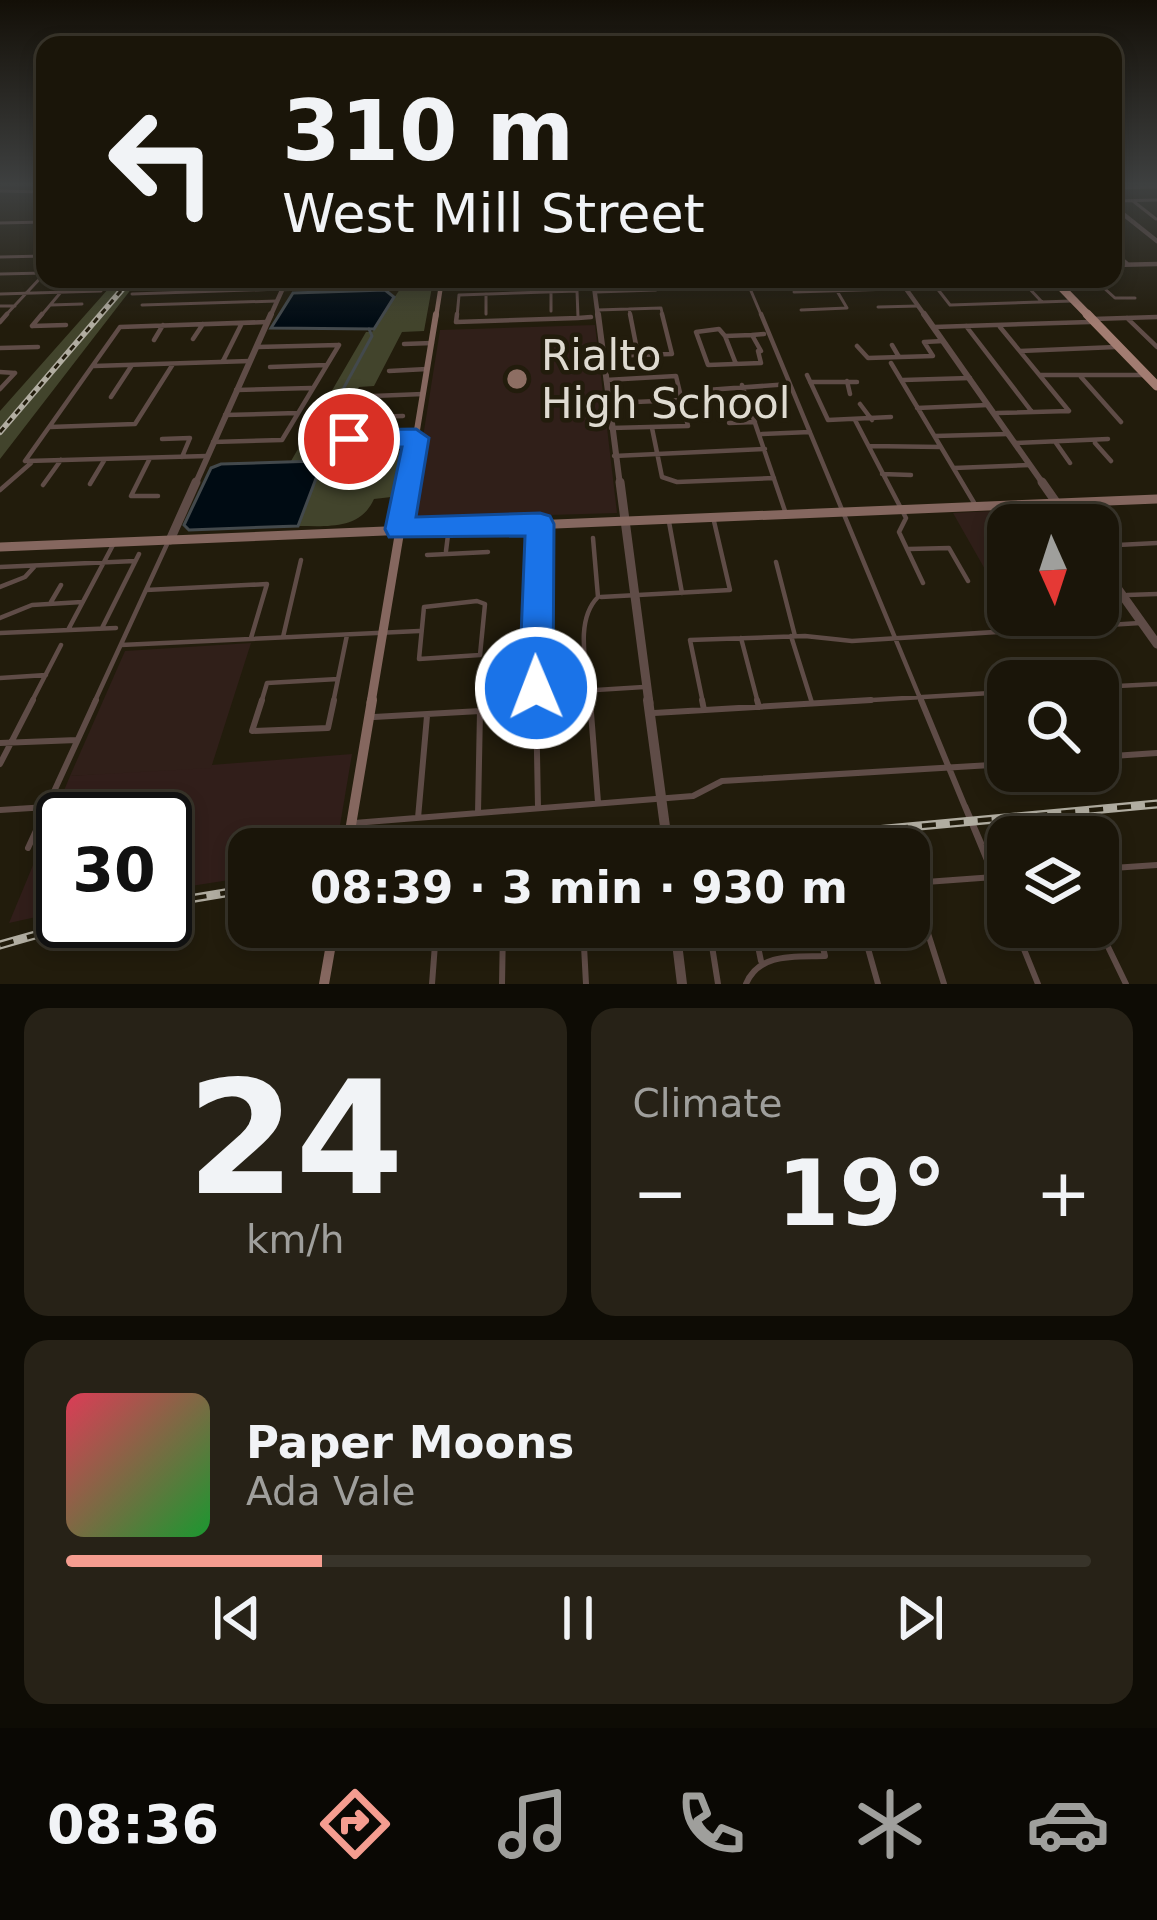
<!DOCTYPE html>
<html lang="en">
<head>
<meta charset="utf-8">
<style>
  body { margin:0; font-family:"DejaVu Sans",sans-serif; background:#272217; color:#f1f3f6; height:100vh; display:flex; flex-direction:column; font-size:45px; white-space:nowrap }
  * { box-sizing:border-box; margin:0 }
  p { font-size:39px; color:#9f9f9c }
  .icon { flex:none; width:66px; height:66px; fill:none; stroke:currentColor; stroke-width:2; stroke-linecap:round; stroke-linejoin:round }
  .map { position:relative; height:984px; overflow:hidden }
  .side { display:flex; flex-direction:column; gap:24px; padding:24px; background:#0e0c05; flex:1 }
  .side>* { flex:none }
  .hud { position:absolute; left:36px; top:36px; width:1086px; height:252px; border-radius:24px; box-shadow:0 6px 18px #0003,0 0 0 3px #38342a; background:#1a1509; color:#f1f3f6; overflow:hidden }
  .needle { width:78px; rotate:177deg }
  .buttons { position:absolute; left:987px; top:504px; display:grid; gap:24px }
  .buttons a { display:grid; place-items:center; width:132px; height:132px; border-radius:24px; background:#1a1509; box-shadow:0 6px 18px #0003,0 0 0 3px #38342a; font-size:60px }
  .speed { position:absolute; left:36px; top:792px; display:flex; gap:24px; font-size:60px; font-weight:700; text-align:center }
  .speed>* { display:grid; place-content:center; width:156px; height:156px; border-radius:50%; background:#1a1509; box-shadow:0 6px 18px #0003,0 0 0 3px #38342a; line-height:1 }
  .speed .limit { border:6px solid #111; border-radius:18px; background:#fff; color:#111 }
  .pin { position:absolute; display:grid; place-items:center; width:102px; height:102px; color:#fff; margin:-51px; border:6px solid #fff; border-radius:50%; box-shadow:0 3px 12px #0007 }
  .me { position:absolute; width:132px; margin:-66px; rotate:359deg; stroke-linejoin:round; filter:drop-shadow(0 0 9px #0008) }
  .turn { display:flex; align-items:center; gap:42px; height:252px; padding:0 48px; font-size:54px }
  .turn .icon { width:156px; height:156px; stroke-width:2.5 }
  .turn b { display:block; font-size:84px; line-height:102px }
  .big { font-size:90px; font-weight:700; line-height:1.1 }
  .side .tile { flex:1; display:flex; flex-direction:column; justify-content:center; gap:18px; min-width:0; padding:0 42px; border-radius:24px; background:#272217 }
  .side .dial { align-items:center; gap:0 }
  .dial b { font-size:156px; line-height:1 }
  .song { display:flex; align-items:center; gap:36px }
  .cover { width:144px; height:144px; border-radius:18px; background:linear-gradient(135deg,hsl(350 70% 55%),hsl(130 70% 35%)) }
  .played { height:12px; border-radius:6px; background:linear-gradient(90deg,#f59d90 25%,#38342a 25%) }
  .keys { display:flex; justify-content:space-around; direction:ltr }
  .heat { display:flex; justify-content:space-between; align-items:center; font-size:66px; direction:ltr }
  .side .tiles { flex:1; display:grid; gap:24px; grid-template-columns:1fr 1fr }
  .tile:last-child { grid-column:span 2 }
  .trip { position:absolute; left:228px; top:828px; width:702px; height:120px; border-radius:24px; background:#1a1509; box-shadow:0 6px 18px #0003,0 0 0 3px #38342a; font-weight:700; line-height:120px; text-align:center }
  .tabs { display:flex; height:192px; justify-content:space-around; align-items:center; background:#0a0804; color:#9f9f9c }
  .tabs .icon { width:84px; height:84px }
  .tabs .active { color:#f59d90 }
  .tabs b { font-size:54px; color:#f1f3f6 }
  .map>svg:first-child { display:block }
</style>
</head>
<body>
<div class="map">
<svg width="1157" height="984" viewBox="0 0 1157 984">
  <rect width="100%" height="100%" fill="#221c0c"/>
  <path fill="#311e1a" d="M352,754L336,849H249V877L165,890V819H63V911L9,923L70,776Z"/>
  <path fill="#301f19" d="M595,325L617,513L410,519L440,330Z
    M1056,508L1067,525H1008V601H1003L953,513Z
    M251,643L211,768L70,776L125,651Z"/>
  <path fill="#42442c" d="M117,279H139L0,459V411Z
    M432,287L424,331L402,332L374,386L359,387L324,452L409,450L400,496L374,499C360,530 328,526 298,526L320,468L317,461H291L366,332H372L400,289Z"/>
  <path fill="#000b13" stroke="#43494c" stroke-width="3" d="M385,290L394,297L374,329L271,328L293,293Z
    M317,461L320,468L298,526L189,530L184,525L211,468L221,464Z"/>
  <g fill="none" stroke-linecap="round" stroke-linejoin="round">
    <path stroke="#43494c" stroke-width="3" d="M304,461L372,336L369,329"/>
    <path stroke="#5f4c47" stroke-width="3" d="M1113,188L1157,187
      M0,191L45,192
      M1113,201L1157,200
      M1133,201L1156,219
      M0,223L45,222
      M1113,251L1127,263
      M0,257L45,256
      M0,274L45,273
      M746,279L762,317
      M1094,279L1115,298H1135
      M1095,280L1114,279
      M71,281L101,280
      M142,281L211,279
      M936,287L950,305L1072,301
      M551,292V311
      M596,292L656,290
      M794,292L1026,285L1042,302
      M0,294L101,291
      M132,294L282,289
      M486,294V314
      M50,305L82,304
      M142,305L277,301
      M0,306H15
      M878,307L918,306
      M629,309L631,317
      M597,310L661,308L663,317
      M801,310L847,308L830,279
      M4,317L45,273
      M40,317L72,279
      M457,317L459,295L577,291L578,317
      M1152,317H1157"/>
    <path stroke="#5f4c47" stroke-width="4.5" d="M457,314L456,322L578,318
      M630,314L638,355
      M761,314L922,703
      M578,318L591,317
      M1127,318L1157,347
      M1093,319L1157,317
      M0,322L7,314
      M32,326L42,314
      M32,326L66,325
      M966,326L1032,412
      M934,327L1090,322
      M1000,327L1069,411
      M752,335L764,334
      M725,336L736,364
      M193,339L203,324
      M154,340L163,325
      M404,344L432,343
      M892,345L899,357
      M857,346L868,358L933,356L924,342L943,341
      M257,347L339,345
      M0,348L38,347
      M758,351L761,363L708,365L696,332L719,329L725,336L752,335L761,351
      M1020,351L1116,347
      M603,356L672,354L662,314
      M223,361L242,323
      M891,363L976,506
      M94,366L250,361
      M270,367L326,365
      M389,371L427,369
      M0,372L15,373
      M807,375L828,420L891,417
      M1041,375H1144
      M1081,377L1121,422
      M606,380L676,376L688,426L611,428
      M903,380L970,378
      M847,381L850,394
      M810,382H857
      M742,385L786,514
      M0,389L15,373
      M236,390L311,388
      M707,390L790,384
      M111,397L132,365
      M635,402L681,400
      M860,404L872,420
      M917,408L988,405
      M997,413L1069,411
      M225,415L297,413
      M367,417L403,416
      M855,420L906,518L899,532L923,583
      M729,423L755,422
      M50,427L135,424L173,364
      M652,428L662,477L677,482L774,478
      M762,434L810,432
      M935,436L1008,434
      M162,439L190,438L182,457
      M349,439L416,438
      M361,440L373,396L423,394
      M213,442L282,440L339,345
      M1014,443L1108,439
      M1056,443L1070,463
      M1095,443L1111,461
      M869,446L941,447
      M614,456L765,449
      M150,458L131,496H158
      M25,461L120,327L267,322
      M27,461L207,456
      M954,468L1030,465
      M882,474L911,475
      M90,484L105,459
      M43,485L61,460
      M0,490L31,463
      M669,522L682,593
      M593,538L598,597
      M1098,546L1157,543
      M909,549L949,548L968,581
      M446,551L449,527
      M427,555L488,552
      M776,562L795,636
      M0,567L135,561
      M0,587L25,577L35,566
      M146,590L267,584L251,638
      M1127,595L1157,594
      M601,597L730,590L713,517
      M477,601L485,604L480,655L419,659L424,607Z
      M51,602L61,585
      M0,618L32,605L82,602
      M102,628L139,554
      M68,630L113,545
      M0,633L116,628
      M791,636L812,703
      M283,637L301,560
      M741,638L758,703
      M121,645L419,631
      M0,678L46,675
      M338,679L347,635
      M1098,687L1157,684
      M31,703L61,645
      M94,703L168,542
      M261,703L267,683L338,679
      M333,703L338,679
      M489,703L498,696L644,687
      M536,703L540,525
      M590,703C588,670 573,622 598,597
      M703,703L690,640L805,636L852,641L1140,623
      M821,703L1008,692"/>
    <path stroke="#5f4c47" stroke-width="6" d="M262,700L252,731L328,728L334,700
      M536,700L538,807
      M590,700L598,802
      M702,700L704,710
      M757,700L759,707
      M921,700L1008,911
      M654,713L871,700
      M374,717L480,711L493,700
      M0,743L77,740
      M1098,757L1157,753
      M0,764L33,700
      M965,806L981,843
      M0,810L47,807
      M478,813L480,711
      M418,818L427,716
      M354,823L693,796L722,781L1008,764
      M28,848L96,700
      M1098,869L1157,865
      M1098,926L1126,984
      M583,927L586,984
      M709,927L718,984
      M754,927L761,961
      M862,927L878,984
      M1015,927L1038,984
      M332,941L382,938
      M432,984L436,931L491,927
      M502,984L503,927
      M746,984C759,952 796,957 825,956L818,927
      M944,984L912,883L1008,876"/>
    <path stroke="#5f4c47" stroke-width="4.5" d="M1113,206L1157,241
      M1113,265L1157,264
      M593,279L598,317
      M899,279L926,317
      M282,289L622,279
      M270,317L287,279"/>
    <path stroke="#5f4c47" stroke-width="6" d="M598,314L620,485
      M924,314L1044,485
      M195,485L271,314"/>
    <path stroke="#5f4c47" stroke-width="9" d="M620,482L649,703
      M1042,482L1072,525
      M170,540L196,482
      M1098,561L1157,644"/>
    <path stroke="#5f4c47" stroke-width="10" d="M648,700L668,849
      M675,927L682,984"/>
    <path stroke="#85675f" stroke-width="4.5" d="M436,317L442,279"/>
    <path stroke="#85675f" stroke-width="6" d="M408,485L436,314"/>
    <path stroke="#85675f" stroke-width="9" d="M0,547L1157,499
      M371,703L408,482"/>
    <path stroke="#85675f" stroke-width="10" d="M347,849L372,700
      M324,984L334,927"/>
    <path stroke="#a27c71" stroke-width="8" d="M1053,279L1090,317"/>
    <path stroke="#a27c71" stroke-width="9" d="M1087,314L1157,386"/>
    <defs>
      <path id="rail-far1" d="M0,432L131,279"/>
      <path id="rail" d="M671,849L1157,804
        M165,903L249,889
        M0,945L85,921"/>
    </defs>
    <use href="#rail-far1" stroke="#b1ada1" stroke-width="6"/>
    <use href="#rail" stroke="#b1ada1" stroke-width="9"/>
    <use href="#rail-far1" stroke="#221c0c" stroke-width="3" stroke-dasharray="6" stroke-linecap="butt"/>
    <use href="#rail" stroke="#221c0c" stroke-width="4.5" stroke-dasharray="14" stroke-linecap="butt"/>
  </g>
  <linearGradient id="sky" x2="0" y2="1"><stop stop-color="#130f07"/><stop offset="0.57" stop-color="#3e4040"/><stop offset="1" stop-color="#3e4040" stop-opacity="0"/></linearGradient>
  <rect width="1157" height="324" fill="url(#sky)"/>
  <path fill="#1a73e8" stroke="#114b97" stroke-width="3" d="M416,429L429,438L416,517L540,513L550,516L554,524L553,688L548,700L536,705L524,700L519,688L525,536L389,537L385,529L402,447L349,448L336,439L349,430Z"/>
  <circle fill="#8d6e63" stroke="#221c0c" stroke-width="4.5" cx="517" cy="379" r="12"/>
  <g text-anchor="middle" stroke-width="9" stroke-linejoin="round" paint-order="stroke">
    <g font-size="42" fill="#dfdbd1" stroke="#221c0c" text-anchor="start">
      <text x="541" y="370">Rialto<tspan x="541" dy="48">High School</tspan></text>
    </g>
  </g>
</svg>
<div class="buttons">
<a><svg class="needle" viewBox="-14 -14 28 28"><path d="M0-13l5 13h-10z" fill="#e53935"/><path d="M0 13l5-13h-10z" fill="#9f9f9c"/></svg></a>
<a><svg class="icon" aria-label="search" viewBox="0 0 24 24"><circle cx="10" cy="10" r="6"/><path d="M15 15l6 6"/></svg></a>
<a><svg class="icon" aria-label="layers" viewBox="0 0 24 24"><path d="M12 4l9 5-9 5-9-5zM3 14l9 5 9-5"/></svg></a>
</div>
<div class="speed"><div class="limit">30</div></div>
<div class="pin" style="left:349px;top:439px;background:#d93025"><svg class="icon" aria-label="arrive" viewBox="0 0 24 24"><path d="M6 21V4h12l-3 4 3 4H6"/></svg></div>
<svg class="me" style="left:536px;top:688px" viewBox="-20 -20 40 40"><circle r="17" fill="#1a73e8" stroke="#fff" stroke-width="3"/><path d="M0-11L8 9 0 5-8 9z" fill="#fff"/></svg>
<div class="trip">08:39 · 3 min · 930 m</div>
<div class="hud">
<div class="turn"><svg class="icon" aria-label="left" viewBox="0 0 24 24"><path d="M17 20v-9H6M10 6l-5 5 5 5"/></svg><div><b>310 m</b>West Mill Street</div></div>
</div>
</div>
<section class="side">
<div class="tiles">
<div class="tile dial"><b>24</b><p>km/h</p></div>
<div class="tile"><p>Climate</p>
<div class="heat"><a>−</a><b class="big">19°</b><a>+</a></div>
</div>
<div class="tile">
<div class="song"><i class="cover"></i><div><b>Paper Moons</b><p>Ada Vale</p></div></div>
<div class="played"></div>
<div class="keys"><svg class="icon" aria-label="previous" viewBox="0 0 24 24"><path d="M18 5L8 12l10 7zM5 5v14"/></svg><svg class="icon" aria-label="pause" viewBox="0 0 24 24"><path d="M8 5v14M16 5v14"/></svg><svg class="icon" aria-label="next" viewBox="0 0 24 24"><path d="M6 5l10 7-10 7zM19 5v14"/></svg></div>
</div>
</div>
</section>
<nav class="tabs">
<b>08:36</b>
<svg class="icon active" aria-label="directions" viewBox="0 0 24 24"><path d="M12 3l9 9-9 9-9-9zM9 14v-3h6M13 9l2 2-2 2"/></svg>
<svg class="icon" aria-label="music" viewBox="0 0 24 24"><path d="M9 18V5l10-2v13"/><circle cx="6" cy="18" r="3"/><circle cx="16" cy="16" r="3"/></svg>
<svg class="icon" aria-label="phone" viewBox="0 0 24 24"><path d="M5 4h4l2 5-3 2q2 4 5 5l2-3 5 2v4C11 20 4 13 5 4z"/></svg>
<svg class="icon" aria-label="climate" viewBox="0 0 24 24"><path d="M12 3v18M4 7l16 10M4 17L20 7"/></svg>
<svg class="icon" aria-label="car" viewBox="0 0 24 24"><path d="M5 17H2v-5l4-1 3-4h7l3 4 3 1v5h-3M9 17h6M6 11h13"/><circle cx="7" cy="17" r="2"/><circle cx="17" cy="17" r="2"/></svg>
</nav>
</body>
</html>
